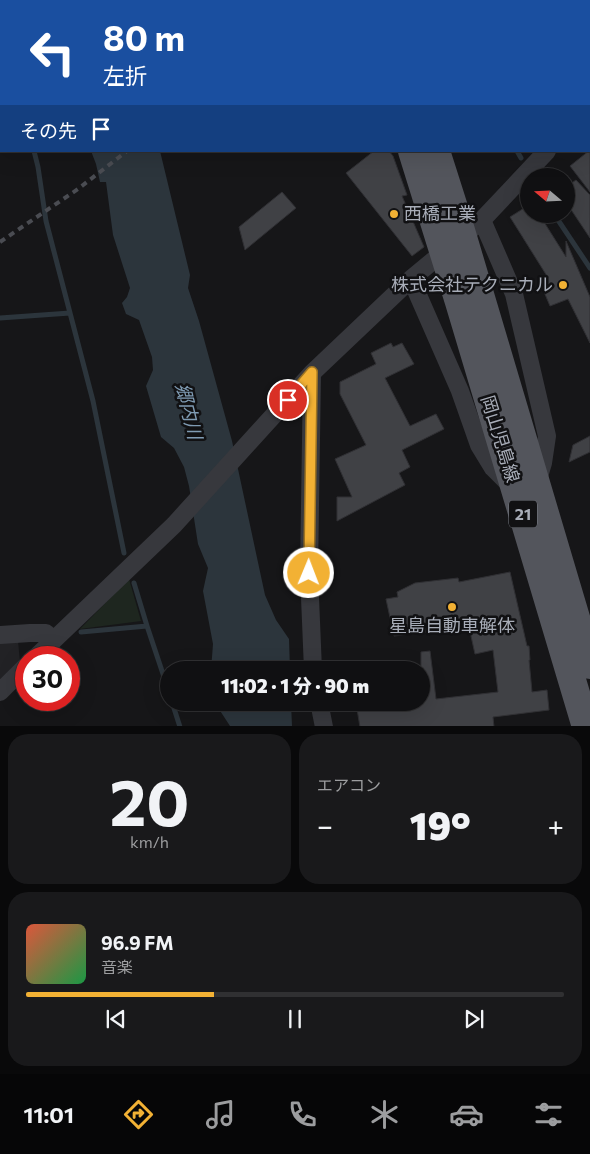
<!DOCTYPE html>
<html lang="ja">
<head>
<meta charset="utf-8">
<style>
  body { margin:0; font-family:Commissioner,"Noto Sans JP",sans-serif; background:#19191b; color:#f1f3f6; height:100vh; display:flex; flex-direction:column; font-size:19px; white-space:nowrap }
  * { box-sizing:border-box; margin:0 }
  p { font-size:16px; color:#9c9d9f }
  .icon { flex:none; width:28px; height:28px; fill:none; stroke:currentColor; stroke-width:2; stroke-linecap:round; stroke-linejoin:round }
  .map { position:relative; height:726px; overflow:hidden }
  .side { display:flex; flex-direction:column; gap:8px; padding:8px; background:#09090a; flex:1 }
  .side>* { flex:none }
  .top-card { position:absolute; left:0px; top:0px; width:590px; height:152px; box-shadow:0 5px 20px #0002,0 0 0 1px #303032; background:#1a4fa0; color:#fff; overflow:hidden }
  .needle { width:32px; rotate:289deg }
  .controls { position:absolute; left:520px; top:168px; display:grid; gap:10px }
  .controls a { display:grid; place-items:center; width:55px; height:55px; border-radius:50%; background:#101012; box-shadow:0 5px 20px #0002,0 0 0 1px #303032; font-size:25px }
  .speed { position:absolute; left:15px; top:646px; display:flex; gap:10px; font-size:25px; font-weight:700; text-align:center }
  .speed>* { display:grid; place-content:center; width:65px; height:65px; border-radius:50%; background:#101012; box-shadow:0 5px 20px #0002,0 0 0 1px #303032; line-height:1 }
  .speed .limit { border:8px solid #d22; background:#fff; color:#111 }
  .pin { position:absolute; display:grid; place-items:center; width:42px; height:42px; color:#fff; margin:-21px; border:2px solid #fff; border-radius:50%; box-shadow:0 1px 5px #0007 }
  .me { position:absolute; width:55px; margin:-28px; rotate:1deg; stroke-linejoin:round; filter:drop-shadow(0 0 4px #0008) }
  .turn { display:flex; align-items:center; gap:18px; height:105px; padding:0 20px; font-size:22px }
  .turn .icon { width:65px; height:65px; stroke-width:2.5 }
  .turn b { display:block; font-size:35px; line-height:42px }
  .then { display:flex; align-items:center; height:48px; padding:0 20px; background:#0003; gap:10px; font-size:19px }
  .big { font-size:38px; font-weight:800; line-height:1.1 }
  .side .widget { flex:1; display:flex; flex-direction:column; justify-content:center; gap:8px; min-width:0; padding:0 18px; border-radius:20px; background:#19191b }
  .side .dial { align-items:center; gap:0 }
  .dial b { font-size:65px; line-height:1 }
  .song { display:flex; align-items:center; gap:15px }
  .cover { width:60px; height:60px; border-radius:8px; background:linear-gradient(135deg,hsl(10 70% 55%),hsl(140 70% 35%)) }
  .played { height:5px; border-radius:2px; background:linear-gradient(90deg,#f2b134 35%,#303032 35%) }
  .keys { display:flex; justify-content:space-around; direction:ltr }
  .heat { display:flex; justify-content:space-between; align-items:center; font-size:28px; direction:ltr }
  .side .tiles { flex:1; display:grid; gap:8px; grid-template-columns:1fr 1fr }
  .widget:last-child { grid-column:span 2 }
  .trip { position:absolute; left:160px; top:661px; width:270px; height:50px; border-radius:25px; background:#101012; box-shadow:0 5px 20px #0002,0 0 0 1px #303032; font-weight:800; line-height:50px; text-align:center }
  .menu { display:flex; height:80px; justify-content:space-around; align-items:center; background:#060607; color:#9c9d9f }
  .menu .icon { width:35px; height:35px }
  .menu .active { color:#f2b134 }
  .menu b { font-size:22px; color:#f1f3f6 }
  .map>svg:first-child { display:block }
</style>
</head>
<body>
<div class="map">
<svg width="590" height="727" viewBox="0 0 590 727">
  <rect width="100%" height="100%" fill="#161618"/>
  <path fill="#222225" d="M18,641L20,662L0,682V643Z"/>
  <path fill="#1e261f" d="M129,579L141,621L80,629Z"/>
  <path fill="#2c353c" d="M91,151H160L190,275L188,288L199,321L232,441L265,595L276,620L289,639L290,670H211L213,644L203,591L208,568L198,544L189,486L184,467L174,448L161,437L146,386L153,370L152,357L139,320L126,314L122,303L127,297L130,288L113,235L106,182H100L96,164Z
    M215,703H291L292,726H230Z"/>
  <g fill="none" stroke-linecap="round" stroke-linejoin="round">
    <path stroke="#2c353c" stroke-width="5" d="M2,0L3,1
      M443,0V1
      M0,64L1,63
      M34,151L38,167L46,221L93,401L124,553
      M517,151L521,158
      M554,214L590,268
      M0,318L70,313
      M134,583L147,626
      M81,632L147,626L169,692
      M172,702L180,727"/>
  </g>
  <path fill="#404145" stroke="#303034" d="M590,150V192L570,166Z
    M374,151H389L393,156L407,195L402,196L424,247L412,256L346,173Z
    M576,180L590,195V238L566,202V187Z
    M282,192L296,208L245,250L239,227Z
    M529,205V214H539L566,257V241L590,297V343L568,299L550,306L539,280L547,276L510,217Z
    M391,343L393,347L402,343L414,364L385,378L410,426L436,414L444,429L402,450L410,467L399,473L405,485L337,521V497H352L335,459L366,445L340,394V382L376,364L371,353Z
    M590,436V452L569,462L573,445Z
    M510,572L527,646H529L530,660H529L532,692L547,690L549,710L493,717L494,727H360L357,709L380,706V702H421V652L430,651L436,699L498,692L493,650L475,654L469,627L394,636L386,599L398,597L397,592L415,583L458,578L459,582Z"/>
  <g fill="none" stroke-linecap="round" stroke-linejoin="round">
    <path stroke="#37383d" stroke-width="18" d="M589,107L590,106
      M482,220L514,294L547,436L543,463L537,483
      M411,279L460,391L479,445L493,468L512,487
      M312,373L309,573L313,670
      M0,635L30,633H46L53,640
      M35,658L174,525L312,373L411,279L482,220L547,151
      M0,692L26,666
      M319,702L324,727"/>
    <path stroke="#53555c" stroke-width="28" d="M356,0V1
      M379,0V1
      M412,151L459,302L586,727
      M436,151L457,217L590,665"/>
    <path stroke="#4a4c52" stroke-width="4" stroke-dasharray="6 5" stroke-linecap="butt" d="M298,1L299,0
      M0,242L78,189L127,151"/>
  </g>
  <g fill="none" stroke-linecap="round" stroke-linejoin="round">
    <defs>
      <path id="route" d="M288,400L312,372L309,573"/>
    </defs>
    <use href="#route" stroke="#9d7322" stroke-width="12"/>
    <use href="#route" stroke="#f2b134" stroke-width="9"/>
  </g>
  <g fill="#f2b134" stroke="#111113" stroke-width="2">
    <circle cx="394" cy="214" r="5"/>
    <circle cx="563" cy="285" r="5"/>
    <circle cx="452" cy="607" r="5"/>
  </g>
  <g text-anchor="middle" stroke-width="5" stroke-linejoin="round" paint-order="stroke">
    <rect fill="#111113" stroke="#7b7e86" stroke-width="1" x="509" y="500.5" width="28" height="27" rx="4"/>
    <g font-size="16" font-weight="bold" fill="#a8adb8">
      <text x="523" y="520">21</text>
    </g>
    <g font-size="18" fill="#a8adb8" stroke="#111113" text-anchor="start">
      <text x="404" y="220">西橋工業</text>
      <text x="553" y="291" text-anchor="end">株式会社テクニカル</text>
      <text x="452" y="632" text-anchor="middle">星島自動車解体</text>
    </g>
    <g font-size="18" fill="#a8adb8" stroke="#111113">
      <text transform="translate(500 439) rotate(73)" y="6">岡山児島線</text>
    </g>
    <g font-size="19" font-style="italic" fill="#7f9bb3" stroke="#111113">
      <text transform="translate(189 411) rotate(76)" y="7">郷内川</text>
    </g>
  </g>
</svg>
<div class="controls">
<a><svg class="needle" viewBox="-14 -14 28 28"><path d="M0-13l5 13h-10z" fill="#e53935"/><path d="M0 13l5-13h-10z" fill="#9c9d9f"/></svg></a>
</div>
<div class="speed"><div class="limit">30</div></div>
<div class="pin" style="left:288px;top:400px;background:#d93025"><svg class="icon" aria-label="arrive" viewBox="0 0 24 24"><path d="M6 21V4h12l-3 4 3 4H6"/></svg></div>
<svg class="me" style="left:309px;top:573px" viewBox="-20 -20 40 40"><circle r="17" fill="#f2b134" stroke="#fff" stroke-width="3"/><path d="M0-11L8 9 0 5-8 9z" fill="#fff"/></svg>
<div class="trip">11:02 · 1 分 · 90 m</div>
<div class="top-card">
<div class="turn"><svg class="icon" aria-label="left" viewBox="0 0 24 24"><path d="M17 20v-9H6M10 6l-5 5 5 5"/></svg><div><b>80 m</b>左折</div></div>
<div class="then">その先<svg class="icon" aria-label="arrive" viewBox="0 0 24 24"><path d="M6 21V4h12l-3 4 3 4H6"/></svg></div>
</div>
</div>
<section class="side">
<div class="tiles">
<div class="widget dial"><b>20</b><p>km/h</p></div>
<div class="widget"><p>エアコン</p>
<div class="heat"><a>−</a><b class="big">19°</b><a>+</a></div>
</div>
<div class="widget">
<div class="song"><i class="cover"></i><div><b>96.9 FM</b><p>音楽</p></div></div>
<div class="played"></div>
<div class="keys"><svg class="icon" aria-label="previous" viewBox="0 0 24 24"><path d="M18 5L8 12l10 7zM5 5v14"/></svg><svg class="icon" aria-label="pause" viewBox="0 0 24 24"><path d="M8 5v14M16 5v14"/></svg><svg class="icon" aria-label="next" viewBox="0 0 24 24"><path d="M6 5l10 7-10 7zM19 5v14"/></svg></div>
</div>
</div>
</section>
<nav class="menu">
<b>11:01</b>
<svg class="icon active" aria-label="directions" viewBox="0 0 24 24"><path d="M12 3l9 9-9 9-9-9zM9 14v-3h6M13 9l2 2-2 2"/></svg>
<svg class="icon" aria-label="music" viewBox="0 0 24 24"><path d="M9 18V5l10-2v13"/><circle cx="6" cy="18" r="3"/><circle cx="16" cy="16" r="3"/></svg>
<svg class="icon" aria-label="phone" viewBox="0 0 24 24"><path d="M5 4h4l2 5-3 2q2 4 5 5l2-3 5 2v4C11 20 4 13 5 4z"/></svg>
<svg class="icon" aria-label="climate" viewBox="0 0 24 24"><path d="M12 3v18M4 7l16 10M4 17L20 7"/></svg>
<svg class="icon" aria-label="car" viewBox="0 0 24 24"><path d="M5 17H2v-5l4-1 3-4h7l3 4 3 1v5h-3M9 17h6M6 11h13"/><circle cx="7" cy="17" r="2"/><circle cx="17" cy="17" r="2"/></svg>
<svg class="icon" aria-label="filters" viewBox="0 0 24 24"><path d="M4 7h16M4 17h16"/><circle cx="9" cy="7" r="2"/><circle cx="15" cy="17" r="2"/></svg>
</nav>
</body>
</html>
